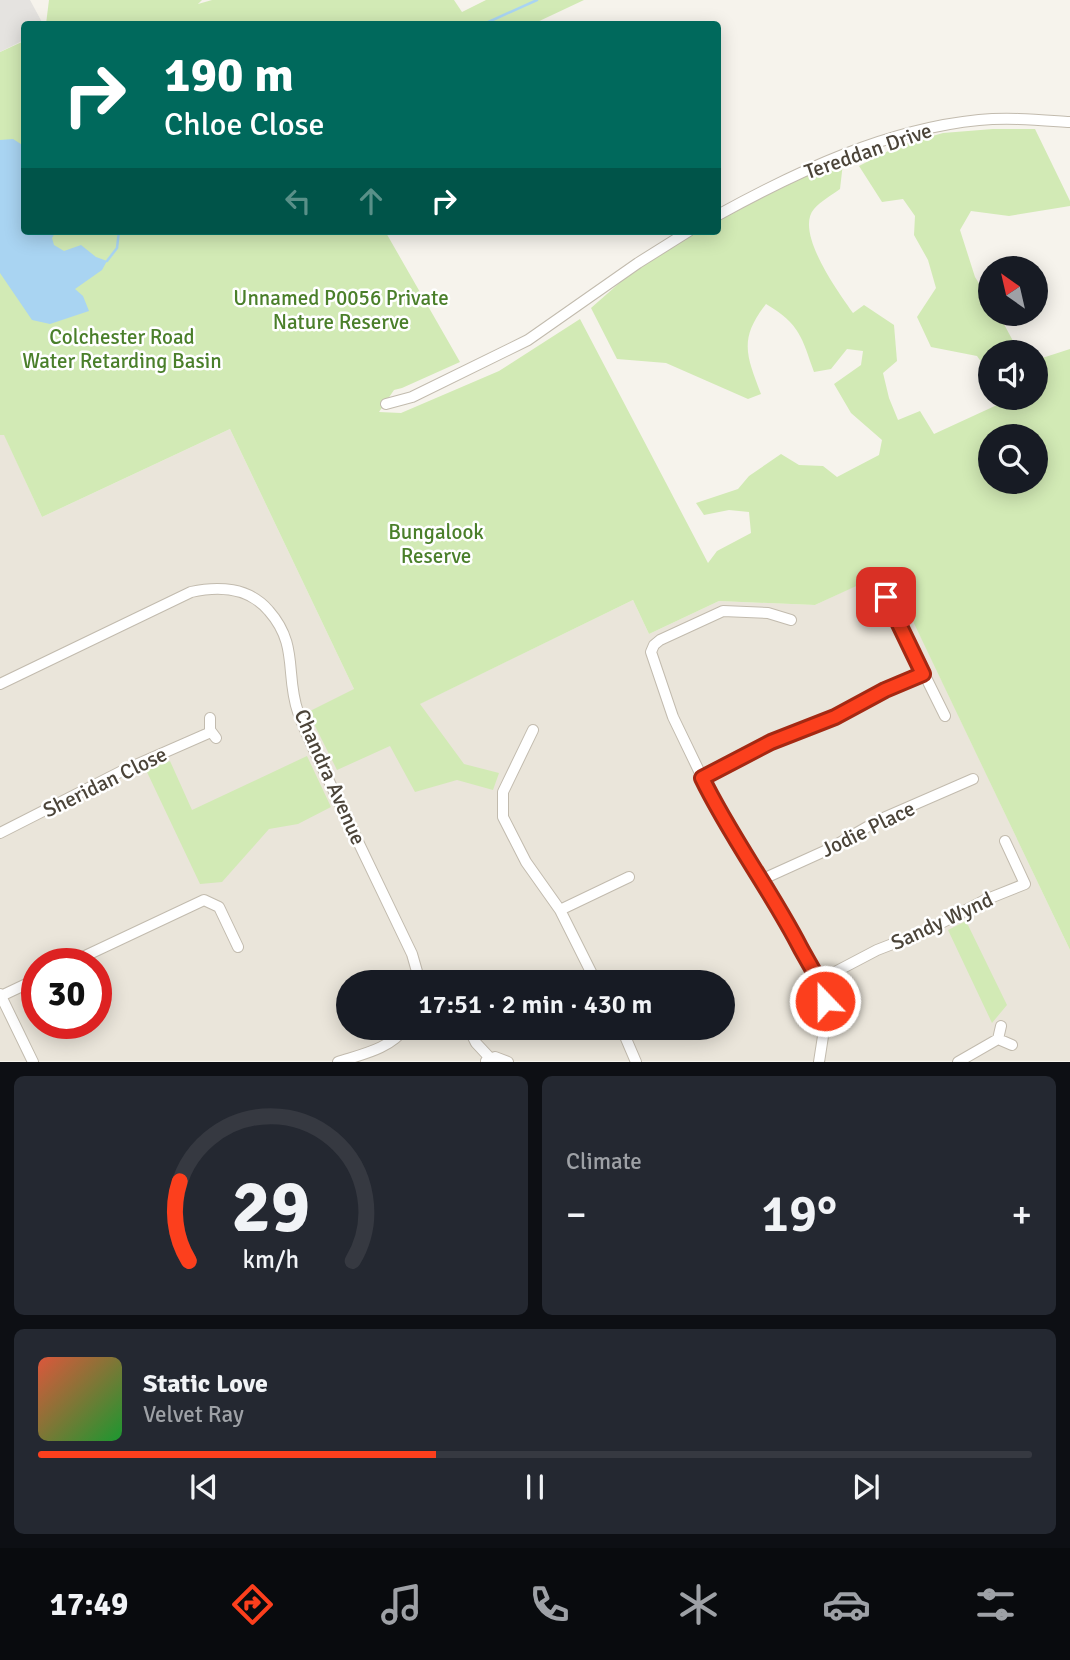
<!DOCTYPE html>
<html lang="en">
<head>
<meta charset="utf-8">
<style>
  body { margin:0; font-family:Signika,sans-serif; background:#242831; color:#f1f3f6; height:100vh; display:flex; flex-direction:column; font-size:26px; white-space:nowrap }
  * { box-sizing:border-box; margin:0 }
  p { font-size:23px; color:#9ea1a6 }
  .icon { flex:none; width:38px; height:38px; fill:none; stroke:currentColor; stroke-width:2; stroke-linecap:round; stroke-linejoin:round }
  .map { position:relative; height:1062px; overflow:hidden }
  .details { display:flex; flex-direction:column; gap:14px; padding:14px; background:#0d0f14; flex:1 }
  .details>* { flex:none }
  .banner { position:absolute; left:21px; top:21px; width:700px; height:214px; border-radius:7px; box-shadow:0 4px 18px #0003; background:#00695c; color:#fff; overflow:hidden }
  .needle { width:46px; rotate:326deg }
  .fabs { position:absolute; left:978px; top:256px; display:grid; gap:14px }
  .fabs a { display:grid; place-items:center; width:70px; height:70px; border-radius:50%; background:#171b24; box-shadow:0 4px 18px #0003; font-size:35px }
  .speed { position:absolute; left:21px; top:948px; display:flex; gap:14px; font-size:35px; font-weight:700; text-align:center }
  .speed>* { display:grid; place-content:center; width:91px; height:91px; border-radius:50%; background:#171b24; box-shadow:0 4px 18px #0003; line-height:1 }
  .speed .limit { border:10px solid #d22; background:#fff; color:#111 }
  .pin { position:absolute; display:grid; place-items:center; width:60px; height:60px; color:#fff; margin:-30px; border-radius:14px; box-shadow:0 4px 10px #0006 }
  .me { position:absolute; width:77px; margin:-38px; rotate:338deg; stroke-linejoin:round; filter:drop-shadow(0 0 5px #0008) }
  .turn { display:flex; align-items:center; gap:24px; height:147px; padding:0 28px; font-size:32px }
  .turn .icon { width:91px; height:91px; stroke-width:2.5 }
  .turn b { display:block; font-size:49px; line-height:60px }
  .lanes { display:flex; align-items:center; height:66px; padding:0 28px; background:#0003; justify-content:center; gap:35px; direction:ltr }
  .lanes .off { opacity:.35 }
  .big { font-size:52px; font-weight:600; line-height:1.1 }
  .details .tile { flex:1; display:flex; flex-direction:column; justify-content:center; gap:10px; min-width:0; padding:0 24px; border-radius:10px; background:#242831 }
  .details .dial { align-items:center; gap:0 }
  .dial svg { height:182px; overflow:visible; fill:none; stroke:#363941; stroke-width:7; stroke-linecap:round; text-anchor:middle }
  .dial text { fill:#f1f3f6; stroke:none }
  .song { display:flex; align-items:center; gap:21px }
  .cover { width:84px; height:84px; border-radius:10px; background:linear-gradient(135deg,hsl(10 70% 55%),hsl(130 70% 35%)) }
  .played { height:7px; border-radius:4px; background:linear-gradient(90deg,#fc3f1d 40%,#363941 40%) }
  .keys { display:flex; justify-content:space-around; direction:ltr }
  .heat { display:flex; justify-content:space-between; align-items:center; font-size:38px; direction:ltr }
  .details .tiles { flex:1; display:grid; gap:14px; grid-template-columns:1fr 1fr }
  .tile:last-child { grid-column:span 2 }
  .trip { position:absolute; left:336px; top:970px; width:399px; height:70px; border-radius:35px; background:#171b24; box-shadow:0 4px 18px #0003; font-weight:600; line-height:70px; text-align:center }
  .dock { display:flex; height:112px; justify-content:space-around; align-items:center; background:#090b0e; color:#9ea1a6 }
  .dock .icon { width:49px; height:49px }
  .dock .on { color:#fc3f1d }
  .dock b { font-size:32px; color:#f1f3f6 }
  .map>svg:first-child { display:block }
</style>
</head>
<body>
<div class="map">
<svg width="1070" height="1062" viewBox="0 0 1070 1062">
  <rect width="100%" height="100%" fill="#f6f3ec"/>
  <path fill="#eae5da" fill-rule="evenodd" d="M230,429L354,689L419,704L633,600L649,634L719,601L815,605L889,570L1070,950V1061H0V435L4,434L42,517ZM37,964H96V1024H37ZM348,982H723V1027H348Z"/>
  <path fill="#d2eab5" fill-rule="evenodd" d="M49,0H202L198,4L212,0H454L462,12L486,0H584L533,24H46Z
    M24,41V231H385L460,362L402,388L394,390L379,412L401,413L499,371L580,319L708,563L717,551L751,533L749,512L729,510L704,515L696,503L738,489L749,476L781,454L799,465L823,466L837,477L879,455L882,440L851,413L834,384L861,365L863,351L847,349L831,369L814,372C802,338 800,324 766,304C738,340 747,356 761,394L748,399L666,363L617,359L591,308L633,271L695,231H718V219L812,173L843,163L840,189C832,195 821,201 814,209C794,232 839,293 853,313L864,305L894,325L897,361L883,373L889,398L898,420L920,411L934,434L1010,399L1009,397H1036V360L1070,349V950L889,571L815,605L719,601L649,634L633,600L420,704L464,764L499,773L493,790L457,780L415,792L390,746L337,770L308,712L354,689L230,429L42,517L4,435H0V52ZM990,436H1036V481H990Z
    M993,129H1035L1070,201V206L1009,216L971,211L960,230L975,277L990,301V313H998L1019,352H990V374L977,356L931,347L917,317L936,288L928,260L914,235L915,216L903,199L882,202L859,166L898,146L943,133Z
    M307,756L331,807L298,824L269,829L222,882L200,884L146,770L170,761L192,810Z
    M966,921L1007,1005L992,1023L948,930Z"/>
  <path fill="#e5e3e0" d="M0,0H30L43,24H24V40L0,52Z"/>
  <path fill="#a9d4f2" d="M13,139L24,146V231H56L52,238L54,245L64,251L81,245L96,257L107,261L102,270L75,289L83,296L89,311L50,324L32,320L0,273V140Z"/>
  <g fill="none" stroke-linecap="round" stroke-linejoin="round">
    <path stroke="#a9d4f2" stroke-width="2.5" d="M484,24L537,0
      M107,261L117,248L119,231"/>
    <defs>
      <path id="minor" d="M718,215C798,171 887,129 979,120C1009,117 1040,120 1070,122
        M386,404L412,397L528,340L638,263L689,231
        M886,597L945,716
        M791,620L768,613L723,611L660,640L654,645L651,652L673,717L713,800L763,879L823,993L826,1017L819,1062
        M0,684L191,592C218,586 249,587 269,611C299,645 285,675 298,712C309,743 326,774 340,804C364,854 388,904 412,954L420,982
        M210,718V730L216,738
        M533,730L503,792V817L526,862L560,910L596,982
        M702,778L771,742L835,717L898,684L923,674
        M0,833L122,771L211,732
        M763,879L827,850L881,819L973,779
        M560,910L629,877
        M68,964L204,900L219,907L238,947
        M818,981L877,950L926,931L985,900L1025,884L1005,841
        M0,994L33,1062
        M1,996L37,979
        M1001,1026L998,1039L1012,1045
        M468,1027L476,1043L490,1058
        M621,1027L636,1062
        M486,1061L495,1057L508,1062
        M338,1062C363,1054 390,1049 406,1027
        M958,1062L998,1039"/>
    </defs>
    <use href="#minor" stroke="#c2bbae" stroke-width="12"/>
    <use href="#minor" stroke="#fff" stroke-width="10"/>
  </g>
  <g fill="none" stroke-linecap="round" stroke-linejoin="round">
    <defs>
      <path id="route" d="M825,1001C822,982 809,964 800,947C770,889 730,836 702,778L771,742L835,717L885,690L923,674L886,597"/>
    </defs>
    <use href="#route" stroke="#a42913" stroke-width="18"/>
    <use href="#route" stroke="#fc3f1d" stroke-width="12"/>
  </g>
  <g text-anchor="middle" stroke-width="5" stroke-linejoin="round" paint-order="stroke">
    <g font-size="21" fill="#4b4439" stroke="#fff">
      <text transform="translate(868 151) rotate(-19)" y="7">Tereddan Drive</text>
      <text transform="translate(330 777) rotate(66)" y="7">Chandra Avenue</text>
      <text transform="translate(105 782) rotate(-26)" y="7">Sheridan Close</text>
      <text transform="translate(868 829) rotate(-26)" y="7">Jodie Place</text>
      <text transform="translate(942 921) rotate(-25)" y="7">Sandy Wynd</text>
    </g>
    <g font-size="21" fill="#4a7f2a" stroke="#fff">
      <text x="341" y="305">Unnamed P0056 Private<tspan x="341" dy="24">Nature Reserve</tspan></text>
      <text x="122" y="344">Colchester Road<tspan x="122" dy="24">Water Retarding Basin</tspan></text>
      <text x="436" y="539">Bungalook<tspan x="436" dy="24">Reserve</tspan></text>
    </g>
  </g>
</svg>
<div class="fabs">
<a><svg class="needle" viewBox="-14 -14 28 28"><path d="M0-13l5 13h-10z" fill="#e53935"/><path d="M0 13l5-13h-10z" fill="#9ea1a6"/></svg></a>
<a><svg class="icon" aria-label="sound" viewBox="0 0 24 24"><path d="M4 9h4l5-4v14l-5-4H4zM17 9q2 3 0 6"/></svg></a>
<a><svg class="icon" aria-label="search" viewBox="0 0 24 24"><circle cx="10" cy="10" r="6"/><path d="M15 15l6 6"/></svg></a>
</div>
<div class="speed"><div class="limit">30</div></div>
<div class="pin" style="left:886px;top:597px;background:#d93025"><svg class="icon" aria-label="arrive" viewBox="0 0 24 24"><path d="M6 21V4h12l-3 4 3 4H6"/></svg></div>
<svg class="me" style="left:825px;top:1001px" viewBox="-20 -20 40 40"><circle r="17" fill="#fc3f1d" stroke="#fff" stroke-width="3"/><path d="M0-11L8 9 0 5-8 9z" fill="#fff"/></svg>
<div class="trip">17:51 · 2 min · 430 m</div>
<div class="banner">
<div class="turn"><svg class="icon" aria-label="right" viewBox="0 0 24 24"><path d="M7 20v-9h11M14 6l5 5-5 5"/></svg><div><b>190 m</b>Chloe Close</div></div>
<div class="lanes"><svg class="icon off" aria-label="left" viewBox="0 0 24 24"><path d="M17 20v-9H6M10 6l-5 5 5 5"/></svg><svg class="icon off" aria-label="ahead" viewBox="0 0 24 24"><path d="M12 20V5M6 11l6-6 6 6"/></svg><svg class="icon" aria-label="right" viewBox="0 0 24 24"><path d="M7 20v-9h11M14 6l5 5-5 5"/></svg></div>
</div>
</div>
<section class="details">
<div class="tiles">
<div class="tile dial"><svg viewBox="0 0 100 80">
<path d="M14 69A42 42 0 1 1 86 69"/>
<path d="M14 69A42 42 0 0 1 10 34" stroke="#fc3f1d"/>
<text x="50" y="56" font-size="32" font-weight="700">29</text>
<text x="50" y="72" font-size="11">km/h</text>
</svg></div>
<div class="tile"><p>Climate</p>
<div class="heat"><a>−</a><b class="big">19°</b><a>+</a></div>
</div>
<div class="tile">
<div class="song"><i class="cover"></i><div><b>Static Love</b><p>Velvet Ray</p></div></div>
<div class="played"></div>
<div class="keys"><svg class="icon" aria-label="previous" viewBox="0 0 24 24"><path d="M18 5L8 12l10 7zM5 5v14"/></svg><svg class="icon" aria-label="pause" viewBox="0 0 24 24"><path d="M8 5v14M16 5v14"/></svg><svg class="icon" aria-label="next" viewBox="0 0 24 24"><path d="M6 5l10 7-10 7zM19 5v14"/></svg></div>
</div>
</div>
</section>
<nav class="dock">
<b>17:49</b>
<svg class="icon on" aria-label="directions" viewBox="0 0 24 24"><path d="M12 3l9 9-9 9-9-9zM9 14v-3h6M13 9l2 2-2 2"/></svg>
<svg class="icon" aria-label="music" viewBox="0 0 24 24"><path d="M9 18V5l10-2v13"/><circle cx="6" cy="18" r="3"/><circle cx="16" cy="16" r="3"/></svg>
<svg class="icon" aria-label="phone" viewBox="0 0 24 24"><path d="M5 4h4l2 5-3 2q2 4 5 5l2-3 5 2v4C11 20 4 13 5 4z"/></svg>
<svg class="icon" aria-label="climate" viewBox="0 0 24 24"><path d="M12 3v18M4 7l16 10M4 17L20 7"/></svg>
<svg class="icon" aria-label="car" viewBox="0 0 24 24"><path d="M5 17H2v-5l4-1 3-4h7l3 4 3 1v5h-3M9 17h6M6 11h13"/><circle cx="7" cy="17" r="2"/><circle cx="17" cy="17" r="2"/></svg>
<svg class="icon" aria-label="filters" viewBox="0 0 24 24"><path d="M4 7h16M4 17h16"/><circle cx="9" cy="7" r="2"/><circle cx="15" cy="17" r="2"/></svg>
</nav>
</body>
</html>
